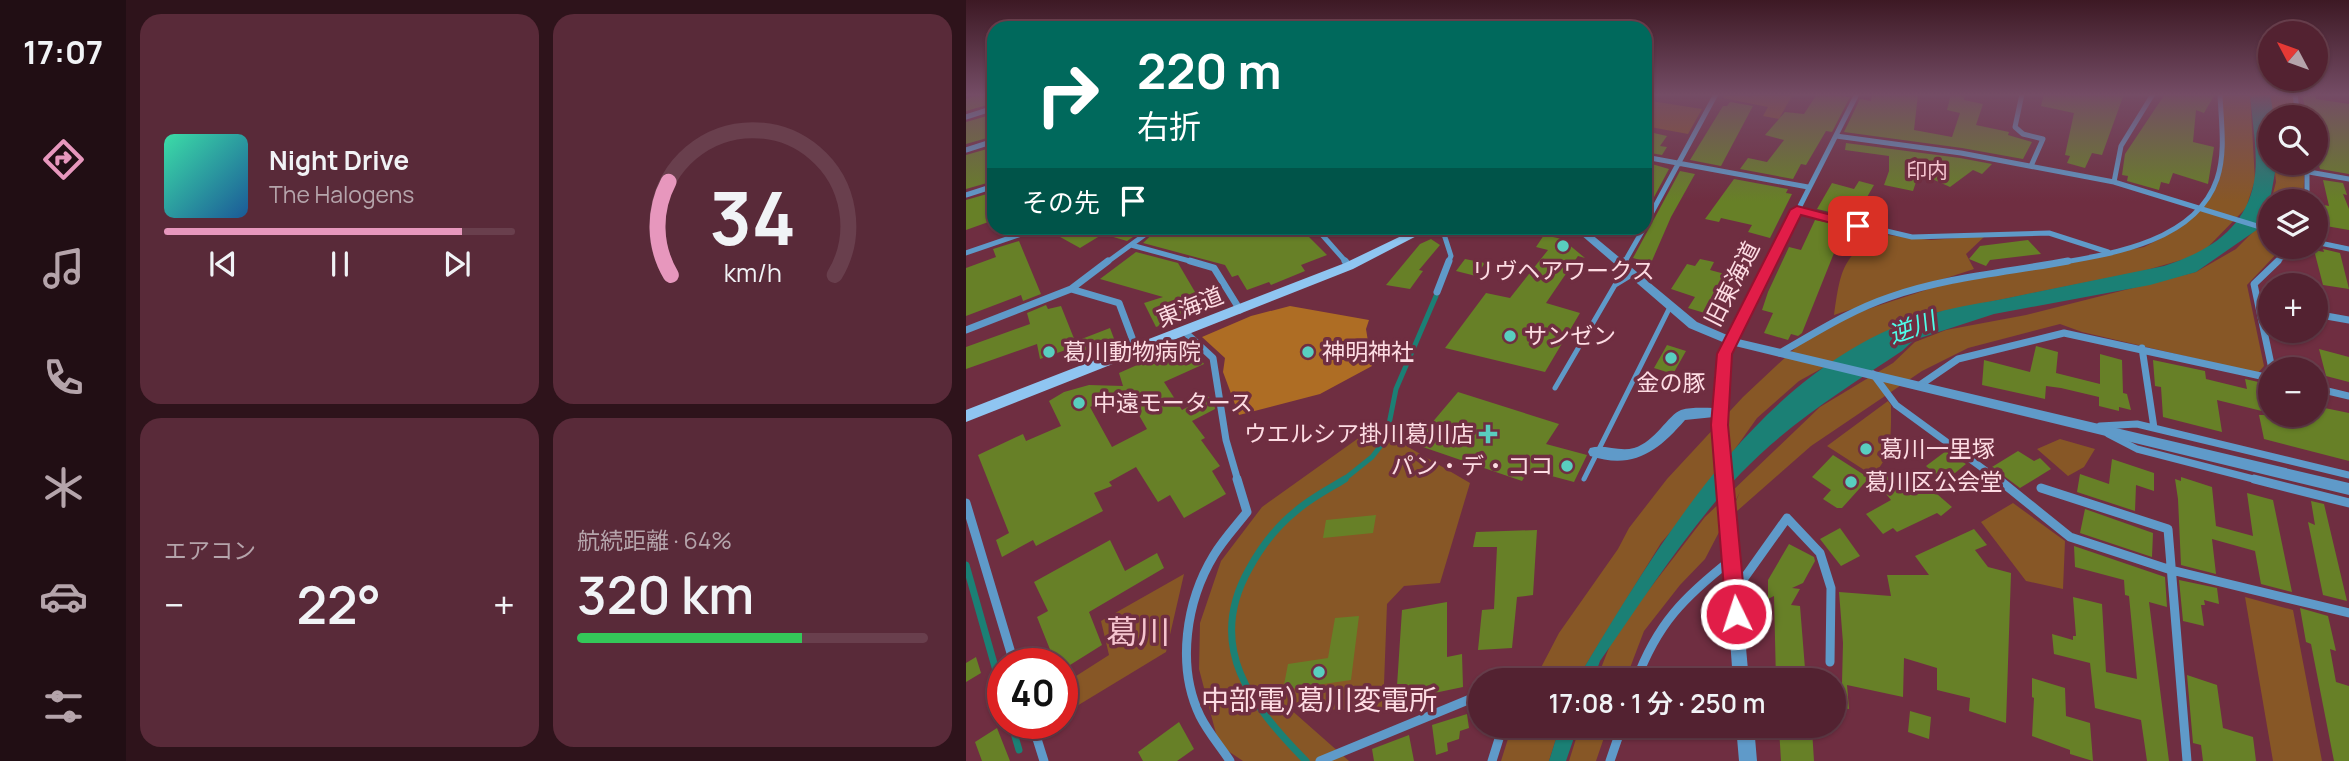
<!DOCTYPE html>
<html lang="ja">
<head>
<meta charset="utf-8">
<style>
  body { margin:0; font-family:Manrope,"Noto Sans JP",sans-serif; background:#592a39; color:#f1f3f6; height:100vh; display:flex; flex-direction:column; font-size:26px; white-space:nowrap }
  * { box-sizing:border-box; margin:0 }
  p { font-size:23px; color:#b5a4ab }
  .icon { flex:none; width:38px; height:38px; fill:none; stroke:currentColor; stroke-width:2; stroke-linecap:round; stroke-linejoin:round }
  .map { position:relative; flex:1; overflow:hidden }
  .sheet { display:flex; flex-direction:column; gap:14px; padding:14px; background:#2e131b; width:840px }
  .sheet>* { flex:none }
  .top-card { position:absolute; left:21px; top:21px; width:665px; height:214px; border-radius:21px; box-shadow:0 2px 5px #0004,0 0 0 2px #693f4d; background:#00695c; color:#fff; overflow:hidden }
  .needle { width:46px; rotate:311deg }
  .buttons { position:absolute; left:1292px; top:21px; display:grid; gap:14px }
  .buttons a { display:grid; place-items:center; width:70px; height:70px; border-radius:50%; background:#532231; box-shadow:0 2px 5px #0004,0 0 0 2px #693f4d; font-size:35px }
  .speed { position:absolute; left:21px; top:648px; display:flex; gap:14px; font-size:35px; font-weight:700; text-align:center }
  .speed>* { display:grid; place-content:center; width:91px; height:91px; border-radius:50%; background:#532231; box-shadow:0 2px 5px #0004,0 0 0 2px #693f4d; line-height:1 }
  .speed .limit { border:10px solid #d22; background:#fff; color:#111 }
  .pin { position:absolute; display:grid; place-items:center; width:60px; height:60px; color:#fff; margin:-30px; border-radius:14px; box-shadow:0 4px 10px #0006 }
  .me { position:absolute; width:77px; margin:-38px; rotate:356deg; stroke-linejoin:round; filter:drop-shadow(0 0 5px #0008) }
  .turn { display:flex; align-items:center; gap:24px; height:147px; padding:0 35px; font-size:32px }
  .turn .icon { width:91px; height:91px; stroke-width:2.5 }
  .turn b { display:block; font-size:49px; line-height:60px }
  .then { display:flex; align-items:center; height:66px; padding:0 35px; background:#0003; gap:14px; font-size:26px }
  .big { font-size:52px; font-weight:600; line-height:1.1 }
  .sheet .tile { flex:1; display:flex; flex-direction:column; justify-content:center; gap:10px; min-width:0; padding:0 24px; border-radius:21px; background:#592a39 }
  .sheet .dial { align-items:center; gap:0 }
  .dial svg { height:182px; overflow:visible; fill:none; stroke:#693f4d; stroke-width:7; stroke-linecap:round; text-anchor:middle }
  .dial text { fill:#f1f3f6; stroke:none }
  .song { display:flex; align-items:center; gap:21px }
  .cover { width:84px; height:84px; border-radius:10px; background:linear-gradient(135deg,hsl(160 70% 55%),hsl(210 70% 35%)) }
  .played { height:7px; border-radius:4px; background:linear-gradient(90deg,#e797bd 85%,#693f4d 85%) }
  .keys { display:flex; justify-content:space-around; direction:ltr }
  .heat { display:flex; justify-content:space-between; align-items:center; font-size:38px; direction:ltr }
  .charge { height:10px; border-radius:5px; background:linear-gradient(90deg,#34c759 64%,#693f4d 0) }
  .sheet .tiles { flex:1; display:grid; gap:14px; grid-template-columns:repeat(2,1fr) }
  .trip { position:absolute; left:502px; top:668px; width:378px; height:70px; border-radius:35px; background:#532231; box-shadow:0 2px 5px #0004,0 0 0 2px #693f4d; font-weight:600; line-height:70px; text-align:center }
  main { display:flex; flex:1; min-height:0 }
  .tabs { display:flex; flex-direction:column; width:126px; justify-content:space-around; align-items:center; background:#210e14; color:#b5a4ab }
  .tabs .icon { width:49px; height:49px }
  .tabs .active { color:#e797bd }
  .tabs b { font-size:32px; color:#f1f3f6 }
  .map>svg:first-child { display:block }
</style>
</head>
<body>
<main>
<nav class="tabs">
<b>17:07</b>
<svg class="icon active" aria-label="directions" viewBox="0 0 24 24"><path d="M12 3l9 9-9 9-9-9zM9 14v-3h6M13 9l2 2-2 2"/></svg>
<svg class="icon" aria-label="music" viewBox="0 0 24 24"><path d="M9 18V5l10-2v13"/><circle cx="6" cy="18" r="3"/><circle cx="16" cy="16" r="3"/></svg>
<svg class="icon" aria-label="phone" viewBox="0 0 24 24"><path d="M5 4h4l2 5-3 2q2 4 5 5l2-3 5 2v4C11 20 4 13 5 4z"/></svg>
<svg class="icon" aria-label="climate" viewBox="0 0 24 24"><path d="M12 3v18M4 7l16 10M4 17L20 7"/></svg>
<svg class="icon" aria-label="car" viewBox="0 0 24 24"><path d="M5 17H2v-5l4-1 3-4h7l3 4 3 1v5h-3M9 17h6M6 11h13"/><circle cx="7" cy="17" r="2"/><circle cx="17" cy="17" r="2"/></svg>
<svg class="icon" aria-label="filters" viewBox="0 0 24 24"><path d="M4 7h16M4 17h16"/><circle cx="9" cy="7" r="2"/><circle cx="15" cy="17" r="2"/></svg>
</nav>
<section class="sheet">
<div class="tiles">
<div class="tile">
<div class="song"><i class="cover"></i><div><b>Night Drive</b><p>The Halogens</p></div></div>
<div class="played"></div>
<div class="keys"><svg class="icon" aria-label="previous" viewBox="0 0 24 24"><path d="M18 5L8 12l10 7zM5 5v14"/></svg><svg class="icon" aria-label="pause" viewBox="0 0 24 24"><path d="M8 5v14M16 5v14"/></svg><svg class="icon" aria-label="next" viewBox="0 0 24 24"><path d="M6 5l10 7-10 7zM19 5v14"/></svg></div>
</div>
<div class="tile dial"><svg viewBox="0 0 100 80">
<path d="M14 69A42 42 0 1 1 86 69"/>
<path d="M14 69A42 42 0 0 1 13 28" stroke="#e797bd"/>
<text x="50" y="56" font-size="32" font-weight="700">34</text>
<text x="50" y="72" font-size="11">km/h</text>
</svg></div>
<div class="tile"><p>エアコン</p>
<div class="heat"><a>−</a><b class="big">22°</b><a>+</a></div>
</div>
<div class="tile"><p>航続距離 · 64%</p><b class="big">320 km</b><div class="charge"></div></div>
</div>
</section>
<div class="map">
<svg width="1383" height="761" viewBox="0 0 1383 761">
  <rect width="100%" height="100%" fill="#6f2e41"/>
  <path fill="#875726" d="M760,94L785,97L787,94H827L813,119L797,116L802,107L757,98Z
    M1254,94H1284L1289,180L1280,208L1239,250L1226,257L1177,271L968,313L927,329L833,381L791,418L737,494L695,543L610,681H568L593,633L652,549L663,528L701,479L777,397L840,338L884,315L972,286L1178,247C1202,235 1233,217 1247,193C1260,171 1254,120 1254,94Z
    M1303,94H1328L1331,117H1304Z
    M685,101L736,109L722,134L679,126V110Z
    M1308,163H1339L1337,201H1305L1310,182Z
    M1304,204V247H1317L1281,285L1298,366L1292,373L1116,332L1094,324L1002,348L956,371L845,446L762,519L774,492L739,559L714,585L678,631L659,681H630L648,635L739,517L854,407L927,363L949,342L980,330L1060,315L1230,272L1270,249L1297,222Z
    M912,234L965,240L1019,236L1000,254L1008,269L868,315C874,274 875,257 912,234Z
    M922,401L925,405C925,430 927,458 906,475L861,446Z
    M408,427L504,483L474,583L438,586L421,604L417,711L323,708L383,761H277L253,745L233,669L234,623L255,561L296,507Z
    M1094,439L1129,449L1118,467L1102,476L1071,449Z
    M1047,503L1099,541L1097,589L1060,581L1015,522Z
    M218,574L200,652L96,715V685L143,655L135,621Z
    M1279,597L1327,610L1356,761H1307Z
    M546,726H594L583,761H535Z
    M614,726H642L630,761H603Z"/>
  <path fill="#ae6d24" d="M324,306L403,320L400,329L406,366L354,394L273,415L257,372L259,358L236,337L285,316Z"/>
  <path fill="#1b8075" d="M1284,94H1304L1308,117H1304V163H1310V167L1302,211L1292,229L1230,272L1184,285L1028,314L948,340L936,351C880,388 822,424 775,473C721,530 679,597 634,661L627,681H610C696,539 798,361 969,313C992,306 1018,303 1042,298C1094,287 1146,277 1198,266C1241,252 1279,230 1288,182C1293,155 1286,122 1284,94Z
    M594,726H612L600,761H583Z"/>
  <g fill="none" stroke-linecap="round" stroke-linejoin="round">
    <path stroke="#1b8075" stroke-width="5" d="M376,481L406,457L420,439L430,389L470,296"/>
    <path stroke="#1b8075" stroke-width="7" d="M0,565L37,695
      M45,723L53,750
      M340,761C285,705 239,647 283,569C295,547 310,527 330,511C345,498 363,489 379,479"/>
  </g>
  <path fill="#678027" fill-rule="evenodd" d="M14,94H28V103L0,111V99Z
    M851,94L884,97L866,132L860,131L840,165L835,164L827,179L774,169L782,158L801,162L818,140L799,135L819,112L838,114Z
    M906,94H952L948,130L986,137L994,113L981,110L985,94H999L998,100L1017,104L1010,125L1043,132L1042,135L1066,142L1057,159L996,148L878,132L894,99L905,101Z
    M1078,94H1158L1136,155L1126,153L1119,168L1101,163L1104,156L1099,155L1108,113L1075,106Z
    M1199,94H1249L1238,113L1230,110L1227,142L1248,147L1242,184L1207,173L1203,184L1195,182L1193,190L1161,181L1162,176L1156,175L1159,154Z
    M1336,94H1350V99L1383,104V174L1354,169L1349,153V117H1341Z
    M764,102L787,106L755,166L724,160L757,106H761Z
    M28,114V136L0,144V122Z
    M679,131L701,136L694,146L701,147L696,155L679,152Z
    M880,143L994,158L1026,164L1016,174L1007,170L984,187L953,173L947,191L918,185L923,171V156L879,150Z
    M28,147V181L0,189V155Z
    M679,162L703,169L679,214Z
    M714,171L729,174L705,217L685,263L667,258Z
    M768,179L822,189L820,193L826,194L804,238L782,232L786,225L755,218L753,222L739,219Z
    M1357,180L1377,183L1381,195L1377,194L1383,209V230L1360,226L1353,204L1363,206Z
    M893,181L908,185L889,218L851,209L866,183L888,189Z
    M28,192V220L0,230V200Z
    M849,220L882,227L879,234L876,233L836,333L832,336L825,334L822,340L798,333L807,313L796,310L802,292L823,247L835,250Z
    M78,228H180L161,241L137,234L114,248Z
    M193,228H237L266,236L275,228H334L361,255L335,265L339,271L305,285L303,282L281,290L272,275L266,277L259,265L177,243Z
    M578,235L596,239L619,258L612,256L580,303L614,313L579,372L479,348L520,293L544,298L582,250L570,247Z
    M465,239L474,245L453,270L457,271L444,289L420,285L454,244Z
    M1062,240L1075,254L1024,260L1020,266L1003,259L1014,246Z
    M53,241L75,294L57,301L55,295L0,316V268L30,257L27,249Z
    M1357,249L1374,253L1383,289L1357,285L1348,250L1358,252Z
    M170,252L212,263L239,309L190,327L178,303L197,297L134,279Z
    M499,259L519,263L510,276L490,271Z
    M734,259L748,262L744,270L759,274L747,295L762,299L752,317L722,308L729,297L705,289L721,264L729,266Z
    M80,305L82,309L95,306L111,346L74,359L71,344L0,369V347L64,324L61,313Z
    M144,328L150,344L119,356L113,340Z
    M701,345L720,351L707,374L688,368Z
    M214,346L219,354L229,350L238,364L198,382L216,410L242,396L248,403L249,409L226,421L239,438L235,440L254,466L246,471L260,494L218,518L204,495L192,502L170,467L143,482L146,486L128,493L137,511L70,546L67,540L36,557L30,540L43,533L12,455L57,434L60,441L95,426L83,401L98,392L123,385L157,386L153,373ZM159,391L181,429L146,447L124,407Z
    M1070,346L1092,352L1090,373L1134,384V354L1156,360L1157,393L1161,394L1165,410L1153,407V411L1133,406V397L1095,388L1080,386L1079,399L1016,385L1018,360L1064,372Z
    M1353,349L1383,357V382L1360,376Z
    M1187,360L1239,371L1240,379L1281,389L1279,379L1297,383L1304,413L1251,400L1256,432L1197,417L1195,387L1189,386Z
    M492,392L593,424L580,444L621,455L608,482L563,470L556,481L448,444Z
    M1349,406L1383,413V461L1298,439L1293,415H1349Z
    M980,451L1000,464L978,482L960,466Z
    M1052,451L1068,461L1074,458L1085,469L1054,488L1026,467Z
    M867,455L903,478L876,508H871L857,499L865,490L846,477Z
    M1146,459L1188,473V491L1170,485L1169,511L1111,492L1114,474L1143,484Z
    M921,472L941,495L957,482L986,507L975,516L971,513L931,532L927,528L917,534L900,514L925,500L908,479Z
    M1215,477L1246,487L1250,526L1287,536L1281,493L1307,500L1326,592L1295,584L1289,551L1246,539L1250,574L1215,565L1212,499L1209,479L1215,481Z
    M1345,501L1358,504L1381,601L1357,595L1342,522L1349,525Z
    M1119,509L1187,533L1186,557L1114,533Z
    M410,515L407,533L357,538L360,520Z
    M874,528L894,556L875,566L854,539Z
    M1008,529L1021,545L1009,550L1022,567L1045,573L1040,723L1003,711L1004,698L971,690V668L938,658L937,697L881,685L883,709L868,707V682L876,683L877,643L873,592L925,596L921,575H963L949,556Z
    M571,530L567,595L551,597L546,648L512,650L516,610L528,609L531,547H507L510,532Z
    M144,540L159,571L191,553L198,568L123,612L136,645L96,670V663H87L83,654L85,652L71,617L82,611L68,582Z
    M823,544L848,557L849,561L837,583L826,588L834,589L825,605L834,606L840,681H810L808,596L802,599V580Z
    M1108,546L1199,577L1201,607L1183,602L1203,761H1181L1175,720L1129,708L1124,663L1088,654L1086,634L1107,640V636H1110L1107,597L1136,604L1140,672L1171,679L1163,596L1159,595L1158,580L1109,567Z
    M1213,580L1251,588L1253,604L1238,600L1239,605H1235L1238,626L1217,621Z
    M481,602V657L496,654L497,687L430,701L436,610Z
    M1334,608L1362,616L1370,651L1364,649L1370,682L1383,686V761H1368L1345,644L1340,642Z
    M393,616L385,680L317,690L322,664L362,658L369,618Z
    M10,657L15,673L0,682V663Z
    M690,667L760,669V681H690Z
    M1221,675L1251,685L1257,728L1287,737L1290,761H1237L1235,745L1227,743Z
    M1066,678L1099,688L1100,716L1124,723L1127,761L1104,754V750L1066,736L1068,698L1066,697Z
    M944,711L965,717L963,739L942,732Z
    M501,714L503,728L494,731L493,739L481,743L482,751L470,755L466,725Z
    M213,722L228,749L211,761H177L172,752Z
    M31,728L44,761H16L9,742Z
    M813,728L846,730L848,761H815Z
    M443,735L448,761H408L406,749Z"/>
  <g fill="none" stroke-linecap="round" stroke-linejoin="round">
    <path stroke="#5f9ac9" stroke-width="5" d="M589,388L649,285L667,274
      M618,479L704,307"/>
    <path stroke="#5f9ac9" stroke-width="5" d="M1056,94L1049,127L1057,134L1077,139L1065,166
      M1329,94L1332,117
      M0,117L28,108
      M870,136L995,153L1148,182L1304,230
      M0,150L28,141
      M679,157L842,187
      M1341,163V201
      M1343,172L1383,179
      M1148,182L1155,146L1187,94
      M0,195L28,186
      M831,210L946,237L1083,233L1142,252
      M679,225L750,94
      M350,228L381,263
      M476,228L485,256L482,263
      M1349,242L1383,249
      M165,245L231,263
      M0,253L73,228
      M140,263L188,228
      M658,263L678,228
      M805,263L891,94
      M1092,263C1146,254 1230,241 1251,179C1260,152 1255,122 1254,94
      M1310,263L1327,247"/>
    <path stroke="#5f9ac9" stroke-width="7" d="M224,261L248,268L274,310
      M379,261L383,266
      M657,265L659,261
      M105,289L153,303L171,351
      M471,292L483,261
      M1349,314L1383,320
      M0,330L105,289L142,261
      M219,332L247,358L260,440L272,481
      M765,341L806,261
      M1176,348L1188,428
      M814,353C849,333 885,310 924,297C981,277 1043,272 1102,261
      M1306,369L1288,284L1312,261
      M907,374L930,405L1034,481
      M954,385L992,359L1098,333L1304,378
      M1349,388L1383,396
      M1134,426L1171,424L1383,475
      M1142,434L1171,449L1295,481"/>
    <path stroke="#5f9ac9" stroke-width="9" d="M1032,479L1104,537L1205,570L1383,613
      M1288,479L1383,503
      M1075,488L1202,529L1221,761
      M0,503L48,663
      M769,591L821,518L854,553L865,588L864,662
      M670,681C691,624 718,597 765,560
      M66,723L78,761
      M264,761C254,746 242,732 234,716C210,666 220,601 248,555C257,540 270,526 281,512L271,479
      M354,761L514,695
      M526,761L537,726
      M644,761L656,726"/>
    <path fill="#5f9ac9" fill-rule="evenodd" d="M607,228H618L731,322L768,338L1383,483V495L769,346L761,372L760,426L783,681H767L748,417L719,420C692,451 668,470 624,456L622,452L624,448C638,444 653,452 668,448C689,442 702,415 715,410C725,407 738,408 748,408L749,372L759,343L723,328Z
      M770,726H788L791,761H773Z"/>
    <path fill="#8fc5f1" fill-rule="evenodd" d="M452,228H466L387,269L0,422V410L379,263Z"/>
  </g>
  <linearGradient id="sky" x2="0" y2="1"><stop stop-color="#3d1924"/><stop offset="0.47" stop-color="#744c65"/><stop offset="1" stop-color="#744c65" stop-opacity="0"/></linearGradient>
  <rect width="1383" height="201" fill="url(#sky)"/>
  <path fill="#e11d48" stroke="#92132f" stroke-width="2" d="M831,206L896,223L898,226L892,230L835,215L766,354L762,425L780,614L777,621L770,624L763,621L760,614L745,425L751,354L824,210Z"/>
  <g fill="#59cebf" stroke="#6f2e41" stroke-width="2.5">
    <circle cx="597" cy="246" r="7"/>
    <circle cx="544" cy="336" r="7"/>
    <circle cx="83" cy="352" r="7"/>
    <circle cx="342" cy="352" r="7"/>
    <circle cx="705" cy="358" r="7"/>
    <circle cx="113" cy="403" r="7"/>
    <path d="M518.5 423.5h7v7h7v7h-7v7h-7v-7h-7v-7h7z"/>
    <circle cx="900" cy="449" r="7"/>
    <circle cx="601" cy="466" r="7"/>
    <circle cx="885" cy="482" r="7"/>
    <circle cx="353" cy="672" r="7"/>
  </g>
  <g text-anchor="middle" stroke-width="7" stroke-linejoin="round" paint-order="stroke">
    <g font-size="21" fill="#f5c4cf" stroke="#6f2e41">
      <text x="961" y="178">印内</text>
    </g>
    <g font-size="23" fill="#fddce3" stroke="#6f2e41" text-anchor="start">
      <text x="597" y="279" text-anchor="middle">リヴヘアワークス</text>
      <text x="558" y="344">サンゼン</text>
      <text x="97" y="360">葛川動物病院</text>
      <text x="356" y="360">神明神社</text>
      <text x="705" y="391" text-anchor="middle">金の豚</text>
      <text x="127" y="411">中遠モータース</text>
      <text x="508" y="442" text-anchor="end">ウエルシア掛川葛川店</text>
      <text x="914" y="457">葛川一里塚</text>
      <text x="587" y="474" text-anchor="end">パン・デ・ココ</text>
      <text x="899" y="490">葛川区公会堂</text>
    </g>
    <g font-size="23" fill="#fddce3" stroke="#6f2e41">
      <text transform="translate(766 284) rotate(-63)" y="8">旧東海道</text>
      <text transform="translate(224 307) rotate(-22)" y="8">東海道</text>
    </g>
    <g font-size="24" font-style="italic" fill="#4efde9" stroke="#6f2e41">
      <text transform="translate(946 328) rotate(-20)" y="8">逆川</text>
    </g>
    <g font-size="28" fill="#fddce3" stroke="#6f2e41">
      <text x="353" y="710">中部電)葛川変電所</text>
    </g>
    <g font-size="32" fill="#f5c4cf" stroke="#6f2e41">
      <text x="172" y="643">葛川</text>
    </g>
  </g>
</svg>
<div class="buttons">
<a><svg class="needle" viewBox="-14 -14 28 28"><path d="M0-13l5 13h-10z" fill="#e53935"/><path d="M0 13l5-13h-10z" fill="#b5a4ab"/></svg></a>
<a><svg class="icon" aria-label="search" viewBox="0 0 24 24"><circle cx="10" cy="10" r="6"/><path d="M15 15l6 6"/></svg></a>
<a><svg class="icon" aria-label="layers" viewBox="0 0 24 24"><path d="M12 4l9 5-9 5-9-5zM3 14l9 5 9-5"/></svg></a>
<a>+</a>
<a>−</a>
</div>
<div class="speed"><div class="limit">40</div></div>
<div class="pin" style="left:892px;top:226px;background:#d93025"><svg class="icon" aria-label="arrive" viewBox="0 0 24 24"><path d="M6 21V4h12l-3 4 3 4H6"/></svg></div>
<svg class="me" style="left:770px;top:614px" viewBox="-20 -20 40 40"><circle r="17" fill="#e11d48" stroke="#fff" stroke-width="3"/><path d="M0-11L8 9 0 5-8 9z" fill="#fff"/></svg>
<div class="trip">17:08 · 1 分 · 250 m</div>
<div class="top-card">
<div class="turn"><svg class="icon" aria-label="right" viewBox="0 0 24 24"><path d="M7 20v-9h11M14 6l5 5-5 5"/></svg><div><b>220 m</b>右折</div></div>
<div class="then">その先<svg class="icon" aria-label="arrive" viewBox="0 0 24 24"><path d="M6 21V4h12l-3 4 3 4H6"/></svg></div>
</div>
</div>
</main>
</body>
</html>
